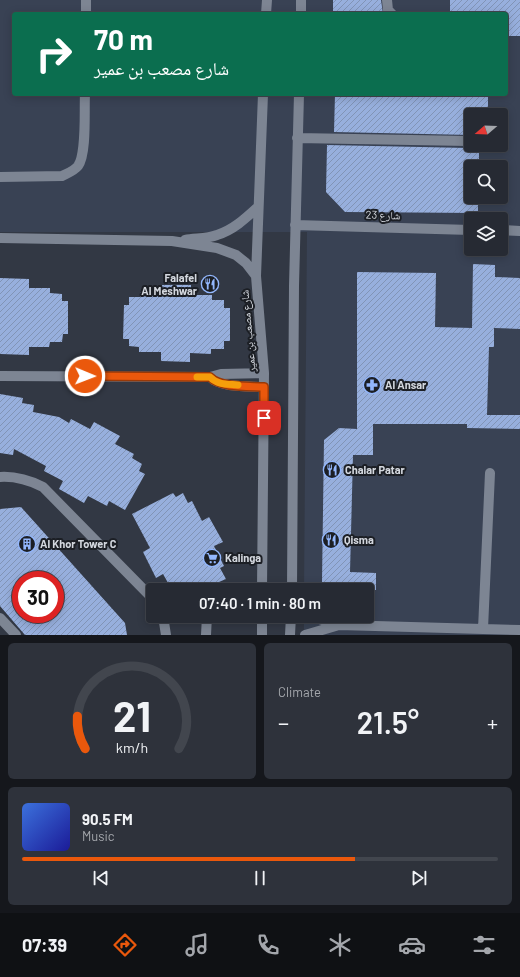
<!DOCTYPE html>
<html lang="en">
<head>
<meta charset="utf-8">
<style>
  body { margin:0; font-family:Barlow,"Noto Naskh Arabic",sans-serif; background:#2e323b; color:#f1f3f6; height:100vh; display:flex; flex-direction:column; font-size:15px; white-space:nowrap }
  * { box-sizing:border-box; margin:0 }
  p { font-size:13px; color:#a4a7ac }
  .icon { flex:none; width:22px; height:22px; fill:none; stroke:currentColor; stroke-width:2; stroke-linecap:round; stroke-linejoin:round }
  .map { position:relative; height:635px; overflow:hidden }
  .drawer { display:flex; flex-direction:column; gap:8px; padding:8px; background:#15171c; flex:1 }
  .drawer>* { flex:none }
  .banner { position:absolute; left:12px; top:12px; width:496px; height:84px; border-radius:4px; box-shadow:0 2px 10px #0003,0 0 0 1px #42464e; background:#0b6e4f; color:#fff; overflow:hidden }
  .needle { width:26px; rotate:251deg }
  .controls { position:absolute; left:464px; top:108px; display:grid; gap:8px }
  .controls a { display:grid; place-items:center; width:44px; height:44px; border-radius:4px; background:#262a33; box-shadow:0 2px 10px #0003,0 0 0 1px #42464e; font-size:20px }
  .speed { position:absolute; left:12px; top:571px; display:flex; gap:8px; font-size:20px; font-weight:700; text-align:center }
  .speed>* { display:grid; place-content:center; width:52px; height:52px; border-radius:50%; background:#262a33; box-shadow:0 2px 10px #0003,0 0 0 1px #42464e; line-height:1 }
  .speed .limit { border:6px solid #d22; background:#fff; color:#111 }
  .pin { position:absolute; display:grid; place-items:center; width:34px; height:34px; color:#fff; margin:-17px; border-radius:8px; box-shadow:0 2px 6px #0006 }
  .me { position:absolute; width:44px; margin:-22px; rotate:91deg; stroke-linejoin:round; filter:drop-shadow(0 0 3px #0008) }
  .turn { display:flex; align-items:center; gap:14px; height:84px; padding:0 16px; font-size:18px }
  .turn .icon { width:52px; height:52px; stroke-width:2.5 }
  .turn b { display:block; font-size:28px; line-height:34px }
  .big { font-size:30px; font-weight:600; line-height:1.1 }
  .drawer .widget { flex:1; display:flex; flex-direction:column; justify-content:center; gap:6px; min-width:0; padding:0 14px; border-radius:6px; background:#2e323b }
  .drawer .dial { align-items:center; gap:0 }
  .dial svg { height:104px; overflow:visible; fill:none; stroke:#42464e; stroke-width:7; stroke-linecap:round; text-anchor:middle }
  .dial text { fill:#f1f3f6; stroke:none }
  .song { display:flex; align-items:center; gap:12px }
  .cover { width:48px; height:48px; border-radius:6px; background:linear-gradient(135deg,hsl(220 70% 55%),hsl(240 70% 35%)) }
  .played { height:4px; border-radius:2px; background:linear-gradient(90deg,#ea580c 70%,#42464e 70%) }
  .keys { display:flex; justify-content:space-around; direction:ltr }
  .heat { display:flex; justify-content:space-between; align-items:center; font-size:22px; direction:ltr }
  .drawer .tiles { flex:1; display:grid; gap:8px; grid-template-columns:1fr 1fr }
  .widget:last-child { grid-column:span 2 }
  .trip { position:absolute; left:146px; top:583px; width:228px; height:40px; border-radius:4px; background:#262a33; box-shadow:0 2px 10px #0003,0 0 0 1px #42464e; font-weight:600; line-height:40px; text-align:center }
  .dock { display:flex; height:64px; justify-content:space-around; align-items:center; background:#0f1114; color:#a4a7ac }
  .dock .icon { width:28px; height:28px }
  .dock .selected { color:#ea580c }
  .dock b { font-size:18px; color:#f1f3f6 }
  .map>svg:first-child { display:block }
</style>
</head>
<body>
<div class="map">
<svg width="520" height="635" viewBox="0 0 520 635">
  <defs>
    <pattern id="building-hatch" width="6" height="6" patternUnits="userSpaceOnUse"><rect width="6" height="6" fill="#97afdd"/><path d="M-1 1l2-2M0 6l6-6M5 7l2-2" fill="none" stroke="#8194b6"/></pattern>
  </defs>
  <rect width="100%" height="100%" fill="#323844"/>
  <path fill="#394254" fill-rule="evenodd" d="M0,0H520V635H304V616H367V590H304L307,232H0ZM14,14H506V94H14ZM471,115H501V145H471ZM471,167H501V197H471ZM471,219H501V249H471Z"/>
  <path fill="url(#building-hatch)" fill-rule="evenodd" d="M333,0H381L383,14H333Z
    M450,0H520V36H506V14H450Z
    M335,94H488V115H471V135L334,132Z
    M327,145L468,148L473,145H479V167H471V197H478V213L345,212L326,192Z
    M473,264L495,265V277L520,278V329L494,328V347H489L487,415H520V429L467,428V424H373V455H353L350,572L376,573V590H329L322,582L324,440L339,428L357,429V272L436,273L435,327L472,328Z
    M0,278L29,279V288H50V293L62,294V301H68V334H63L62,342H50L49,347H29V355L0,354Z
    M162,285H191V295H212V300H224V308H230V341H224V349H211V354L190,353V362L161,361V352H139V347L129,346V339H123L124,305H129V297H140V292L162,293Z
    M0,394L23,398L22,403L34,405L33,412L59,417L69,423L71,419L90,429L94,422L120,436L115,444L134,454L132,458L142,464L139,471L145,474L125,510L109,501L107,506L88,496L84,503L59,489L63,481L44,471L46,466L14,449L13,455L0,453Z
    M173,493L176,497L183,493L188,503L192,501L202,521L209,517L223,542L214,546L224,566L220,568L226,579L219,582L223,590H172L163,574L156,578L143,552L150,548L132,514Z
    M21,507L125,623L127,635H25L0,606V509ZM21,580H55V614H21Z"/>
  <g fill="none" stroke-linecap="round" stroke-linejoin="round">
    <path stroke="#7d8593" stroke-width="10" d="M387,0L388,10L392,14
      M86,14V0
      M266,14L267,0
      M301,14V0
      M297,138L468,141
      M0,177L62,176C68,173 74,171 78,166C87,154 84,110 85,94
      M295,225L471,230
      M501,230L520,231
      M0,238L172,241L217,248L236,255L246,263L256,276
      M185,240C195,238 207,239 217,235C233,230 245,219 258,207
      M0,376L210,377L221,374L264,373
      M210,377C220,388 250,386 264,387
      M0,477C16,476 29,480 43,487L153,599
      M262,590L264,373L256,276L263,94
      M292,590L294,286L299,94
      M163,616L166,635
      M309,616L339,625L520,630
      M0,618L16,635
      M483,629L490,473
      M206,635L207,616
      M262,635V616
      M290,635L291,616
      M305,635L339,625"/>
  </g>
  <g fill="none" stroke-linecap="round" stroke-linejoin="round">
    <defs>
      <path id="route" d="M85,376L210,377C220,388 250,386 264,387V418"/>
    </defs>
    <use href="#route" stroke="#983908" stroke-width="10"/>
    <use href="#route" stroke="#ea580c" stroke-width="7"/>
    <path stroke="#f59e0b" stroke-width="7" d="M197,377H210C217,385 228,384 238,385"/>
  </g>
  <defs>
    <symbol id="restaurant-ring" viewBox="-11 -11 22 22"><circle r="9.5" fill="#1c1f25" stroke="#93b7fd" stroke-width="1.5"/><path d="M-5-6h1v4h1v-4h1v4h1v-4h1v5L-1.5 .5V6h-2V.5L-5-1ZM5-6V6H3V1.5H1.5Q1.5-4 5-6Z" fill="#93b7fd"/></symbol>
    <symbol id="pharmacy-ring" viewBox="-11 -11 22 22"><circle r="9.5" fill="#1c1f25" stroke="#93b7fd" stroke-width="1.5"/><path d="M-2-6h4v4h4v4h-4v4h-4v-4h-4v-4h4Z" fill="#93b7fd"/></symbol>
    <symbol id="building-ring" viewBox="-11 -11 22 22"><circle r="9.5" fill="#1c1f25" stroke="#93b7fd" stroke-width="1.5"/><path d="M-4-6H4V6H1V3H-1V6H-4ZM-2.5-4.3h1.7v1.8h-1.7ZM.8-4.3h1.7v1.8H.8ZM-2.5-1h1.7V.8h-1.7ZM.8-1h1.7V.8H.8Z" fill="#93b7fd"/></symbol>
    <symbol id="supermarket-ring" viewBox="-11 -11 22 22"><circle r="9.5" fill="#1c1f25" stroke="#93b7fd" stroke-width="1.5"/><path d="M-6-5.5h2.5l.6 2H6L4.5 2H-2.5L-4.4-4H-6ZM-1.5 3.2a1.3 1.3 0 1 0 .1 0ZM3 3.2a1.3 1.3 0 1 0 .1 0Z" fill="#93b7fd"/></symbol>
  </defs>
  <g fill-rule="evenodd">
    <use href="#restaurant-ring" x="200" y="274" width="20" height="20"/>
    <use href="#pharmacy-ring" x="362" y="375" width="20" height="20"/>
    <use href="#restaurant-ring" x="322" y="460" width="20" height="20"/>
    <use href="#restaurant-ring" x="321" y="530" width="20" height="20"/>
    <use href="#building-ring" x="17" y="534" width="20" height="20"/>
    <use href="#supermarket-ring" x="202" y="548" width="20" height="20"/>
  </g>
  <g text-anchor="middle" stroke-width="4" stroke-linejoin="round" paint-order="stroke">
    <g font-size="11" fill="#d4d8df" stroke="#1c1f25">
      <text transform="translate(383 215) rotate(2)" y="4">شارع 23</text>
      <text transform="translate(248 331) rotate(-95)" y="4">شارع مصعب بن عمير</text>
    </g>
    <g font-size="11" font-weight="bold" fill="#d4d8df" stroke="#1c1f25" text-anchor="start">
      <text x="197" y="282" text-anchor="end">Falafel<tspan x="197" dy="13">Al Meshwar</tspan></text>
      <text x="385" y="389">Al Ansar</text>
      <text x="345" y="474">Chalar Patar</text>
      <text x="344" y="544">Qisma</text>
      <text x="40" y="548">Al Khor Tower C</text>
      <text x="225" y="562">Kalinga</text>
    </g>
  </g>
</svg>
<div class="controls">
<a><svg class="needle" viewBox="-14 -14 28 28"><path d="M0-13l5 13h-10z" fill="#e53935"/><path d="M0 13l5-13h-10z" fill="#a4a7ac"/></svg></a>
<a><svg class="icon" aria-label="search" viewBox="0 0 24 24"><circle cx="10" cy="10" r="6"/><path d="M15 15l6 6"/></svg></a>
<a><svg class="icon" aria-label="layers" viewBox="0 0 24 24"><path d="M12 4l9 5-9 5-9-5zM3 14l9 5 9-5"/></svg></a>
</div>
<div class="speed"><div class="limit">30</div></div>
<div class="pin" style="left:264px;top:418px;background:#d93025"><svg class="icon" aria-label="arrive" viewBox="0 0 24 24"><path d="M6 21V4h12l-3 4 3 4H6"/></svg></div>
<svg class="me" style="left:85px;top:376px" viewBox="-20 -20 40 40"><circle r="17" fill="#ea580c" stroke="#fff" stroke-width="3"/><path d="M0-11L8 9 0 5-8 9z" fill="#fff"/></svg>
<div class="trip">07:40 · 1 min · 80 m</div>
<div class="banner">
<div class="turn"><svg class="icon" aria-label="right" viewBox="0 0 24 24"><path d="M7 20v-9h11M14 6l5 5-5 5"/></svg><div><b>70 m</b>شارع مصعب بن عمير</div></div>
</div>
</div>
<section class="drawer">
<div class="tiles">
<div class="widget dial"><svg viewBox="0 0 100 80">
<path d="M14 69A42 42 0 1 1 86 69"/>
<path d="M14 69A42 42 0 0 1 8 44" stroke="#ea580c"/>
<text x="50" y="56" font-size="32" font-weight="700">21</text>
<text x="50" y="72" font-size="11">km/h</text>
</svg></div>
<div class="widget"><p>Climate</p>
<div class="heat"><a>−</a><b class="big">21.5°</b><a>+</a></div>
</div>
<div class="widget">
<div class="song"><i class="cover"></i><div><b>90.5 FM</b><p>Music</p></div></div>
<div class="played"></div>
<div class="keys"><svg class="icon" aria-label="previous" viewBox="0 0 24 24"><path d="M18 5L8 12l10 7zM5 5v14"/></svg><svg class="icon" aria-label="pause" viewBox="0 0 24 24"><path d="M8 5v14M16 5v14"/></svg><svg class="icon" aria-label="next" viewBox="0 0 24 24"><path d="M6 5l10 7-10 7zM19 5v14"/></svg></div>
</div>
</div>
</section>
<nav class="dock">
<b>07:39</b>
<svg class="icon selected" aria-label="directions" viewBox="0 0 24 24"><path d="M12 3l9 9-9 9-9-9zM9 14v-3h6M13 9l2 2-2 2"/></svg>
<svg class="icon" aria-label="music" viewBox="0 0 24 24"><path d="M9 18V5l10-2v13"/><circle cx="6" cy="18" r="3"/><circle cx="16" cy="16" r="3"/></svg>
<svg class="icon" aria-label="phone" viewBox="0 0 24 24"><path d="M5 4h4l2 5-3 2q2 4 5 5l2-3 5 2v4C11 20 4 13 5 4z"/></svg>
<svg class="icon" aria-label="climate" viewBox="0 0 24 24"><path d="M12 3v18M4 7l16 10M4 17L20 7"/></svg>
<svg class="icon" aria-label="car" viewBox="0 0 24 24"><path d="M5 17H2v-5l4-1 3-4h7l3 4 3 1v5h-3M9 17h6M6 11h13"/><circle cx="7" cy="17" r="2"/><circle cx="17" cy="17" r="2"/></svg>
<svg class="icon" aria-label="filters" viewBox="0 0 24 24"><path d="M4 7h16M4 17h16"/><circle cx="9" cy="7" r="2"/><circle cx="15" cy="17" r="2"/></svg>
</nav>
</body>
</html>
